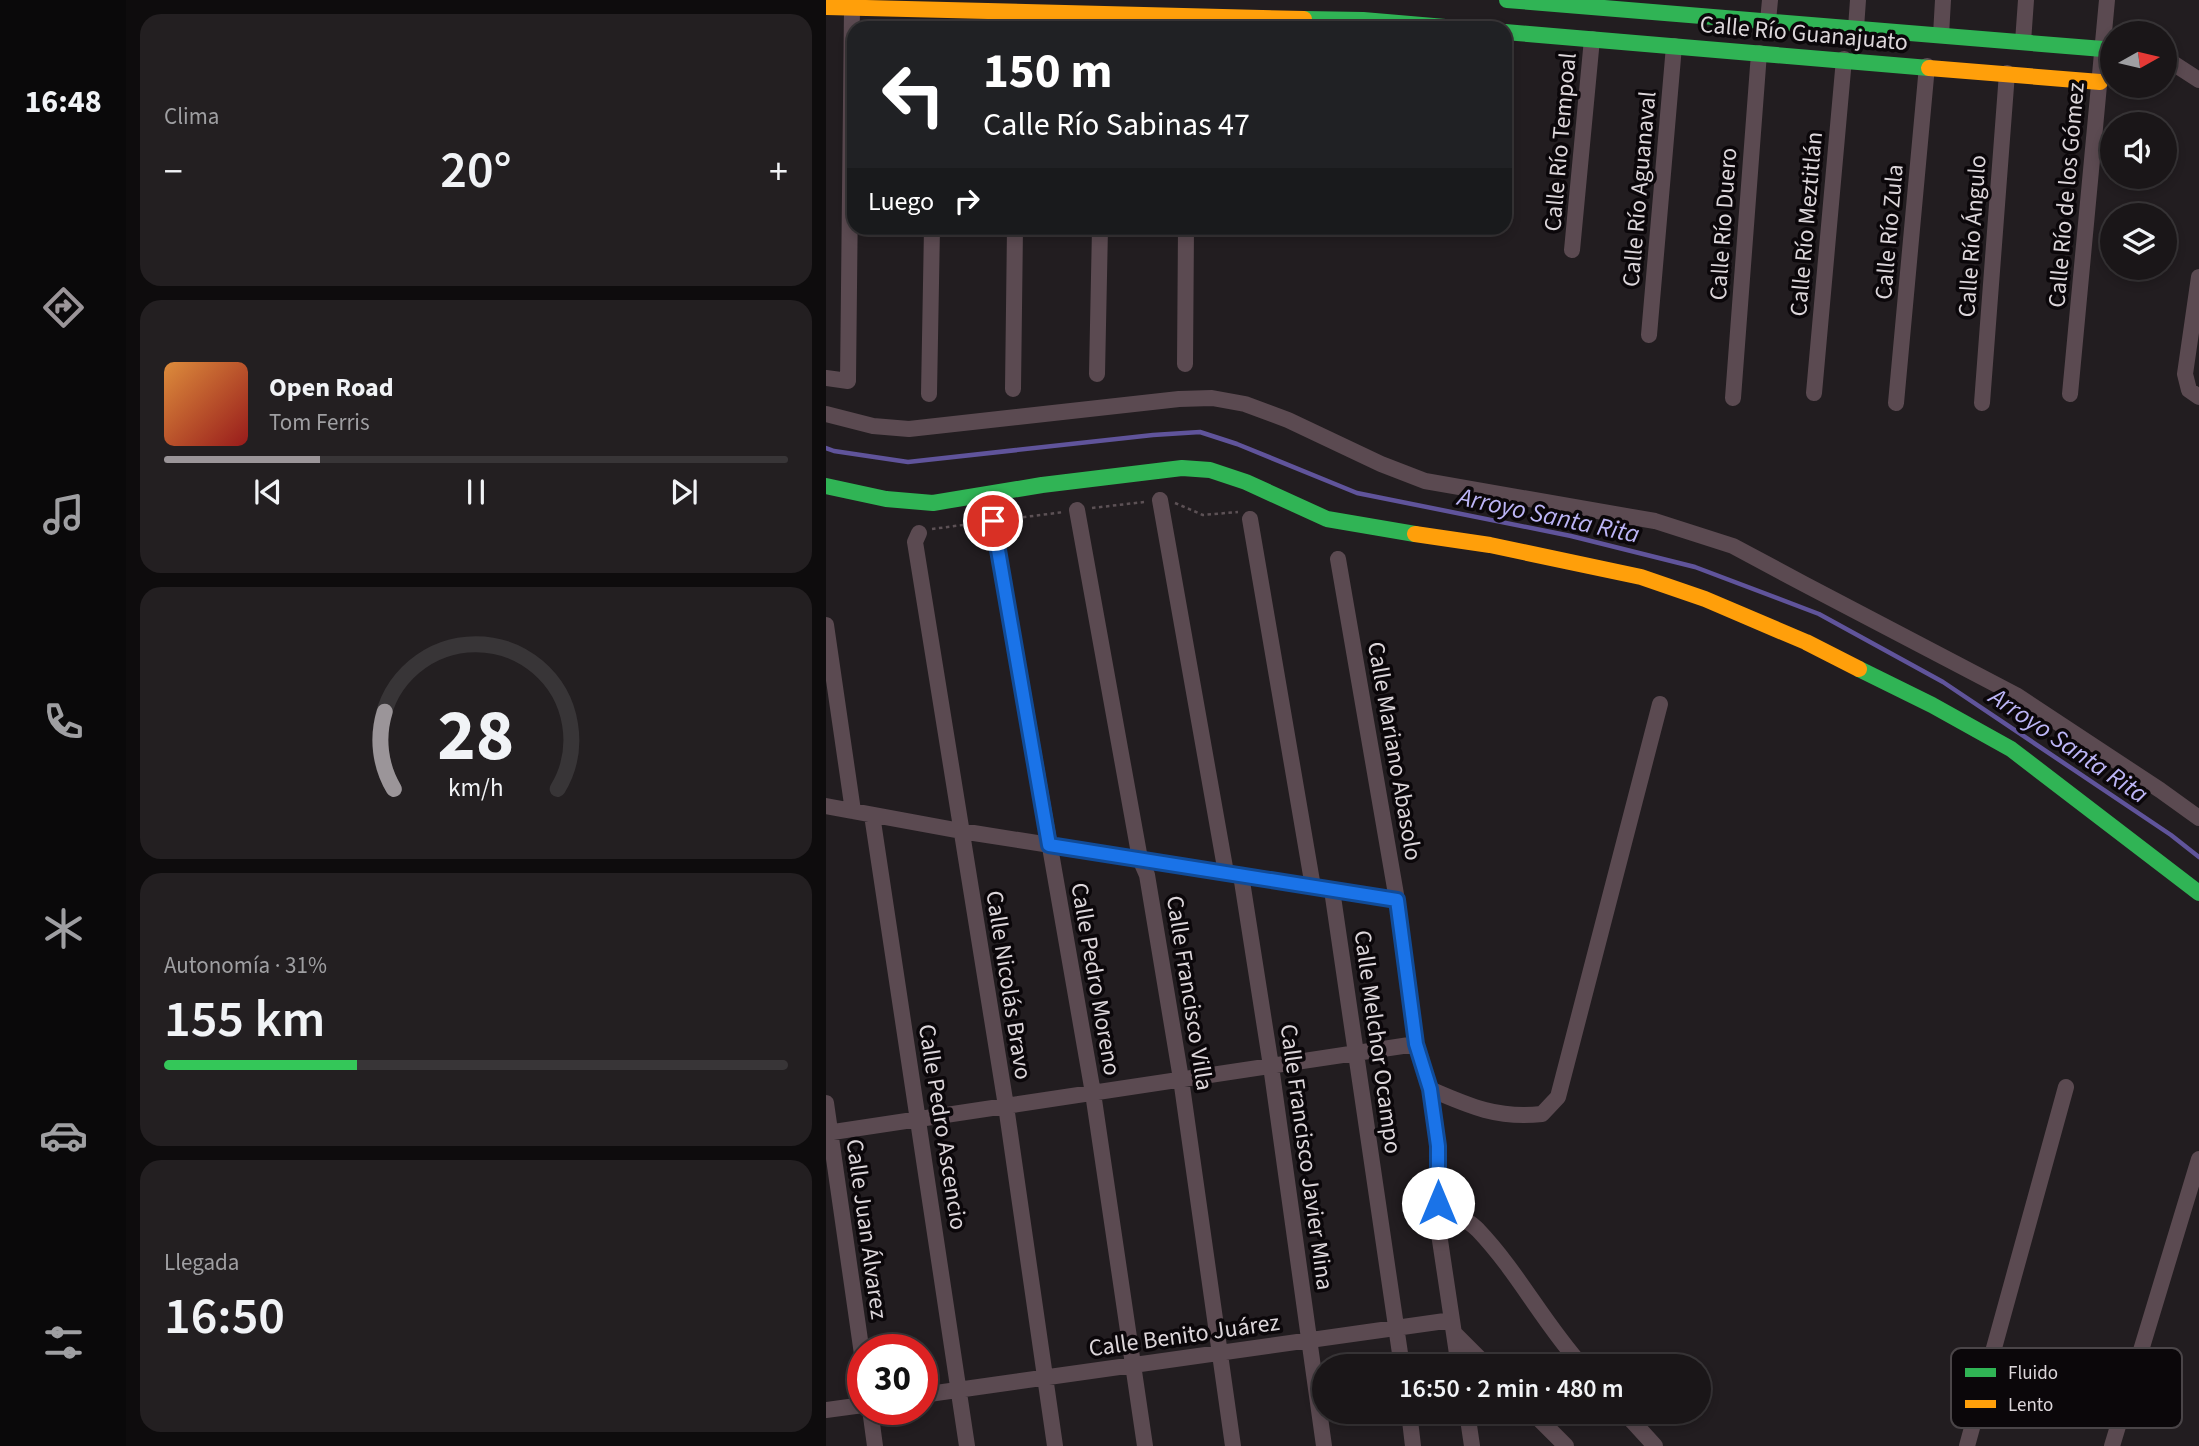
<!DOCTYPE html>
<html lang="es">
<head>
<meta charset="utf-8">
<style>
  body { margin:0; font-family:"Source Sans 3",sans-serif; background:#231f21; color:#f1f3f6; height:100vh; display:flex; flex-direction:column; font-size:26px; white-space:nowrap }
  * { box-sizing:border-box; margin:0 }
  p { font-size:23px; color:#9f9fa2 }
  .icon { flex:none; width:38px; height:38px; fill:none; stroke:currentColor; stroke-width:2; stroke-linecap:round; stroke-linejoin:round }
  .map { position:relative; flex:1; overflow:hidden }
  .drawer { display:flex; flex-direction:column; gap:14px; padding:14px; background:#0e0c0d; width:700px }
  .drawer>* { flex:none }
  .top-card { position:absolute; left:21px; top:21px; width:665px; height:214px; border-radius:21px; box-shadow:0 4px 10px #0003,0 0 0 2px #383537; background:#202124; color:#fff; overflow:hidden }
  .needle { width:46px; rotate:82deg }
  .controls { position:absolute; left:1274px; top:21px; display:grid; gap:14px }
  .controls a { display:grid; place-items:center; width:77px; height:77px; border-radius:50%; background:#1a1618; box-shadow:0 4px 10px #0003,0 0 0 2px #383537; font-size:35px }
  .speed { position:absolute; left:21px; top:1334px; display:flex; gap:14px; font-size:35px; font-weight:700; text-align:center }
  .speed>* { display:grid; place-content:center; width:91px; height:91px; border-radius:50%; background:#1a1618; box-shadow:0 4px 10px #0003,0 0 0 2px #383537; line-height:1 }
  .speed .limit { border:10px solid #d22; background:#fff; color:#111 }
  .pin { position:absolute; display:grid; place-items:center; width:60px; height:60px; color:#fff; margin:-30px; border:4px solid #fff; border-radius:50%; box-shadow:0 2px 7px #0007 }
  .me { position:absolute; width:77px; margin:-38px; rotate:0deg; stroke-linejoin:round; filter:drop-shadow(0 0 5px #0008) }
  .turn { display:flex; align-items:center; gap:24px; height:147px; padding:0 21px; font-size:32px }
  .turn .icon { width:91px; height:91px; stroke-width:2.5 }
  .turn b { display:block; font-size:49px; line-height:60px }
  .then { display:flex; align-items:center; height:66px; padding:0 21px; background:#0003; gap:14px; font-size:26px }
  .big { font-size:52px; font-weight:600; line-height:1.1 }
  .drawer .card { flex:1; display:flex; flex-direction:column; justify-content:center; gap:10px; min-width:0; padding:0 24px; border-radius:21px; background:#231f21 }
  .drawer .dial { align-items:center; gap:0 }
  .dial svg { height:182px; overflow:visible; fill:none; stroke:#383537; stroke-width:7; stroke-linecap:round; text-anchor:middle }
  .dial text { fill:#f1f3f6; stroke:none }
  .song { display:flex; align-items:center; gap:21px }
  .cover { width:84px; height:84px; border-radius:10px; background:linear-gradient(135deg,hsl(30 70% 55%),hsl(0 70% 35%)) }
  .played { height:7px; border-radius:4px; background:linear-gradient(90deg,#9b9599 25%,#383537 25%) }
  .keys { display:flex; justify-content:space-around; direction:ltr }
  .heat { display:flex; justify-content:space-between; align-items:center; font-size:38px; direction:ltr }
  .charge { height:10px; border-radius:5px; background:linear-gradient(90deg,#34c759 31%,#383537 0) }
  .trip { position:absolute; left:486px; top:1354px; width:399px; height:70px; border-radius:35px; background:#1a1618; box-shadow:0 4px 10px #0003,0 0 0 2px #383537; font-weight:600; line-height:70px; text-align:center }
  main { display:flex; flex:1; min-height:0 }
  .dock { display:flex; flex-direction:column; width:126px; justify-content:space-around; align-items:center; background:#0a090a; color:#9f9fa2 }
  .dock .icon { width:49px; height:49px }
  .dock .current { color:#9b9599 }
  .dock b { font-size:32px; color:#f1f3f6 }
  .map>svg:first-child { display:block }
</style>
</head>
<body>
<main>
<nav class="dock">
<b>16:48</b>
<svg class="icon current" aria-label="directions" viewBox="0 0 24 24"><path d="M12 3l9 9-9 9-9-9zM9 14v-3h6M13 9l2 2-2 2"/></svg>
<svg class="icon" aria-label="music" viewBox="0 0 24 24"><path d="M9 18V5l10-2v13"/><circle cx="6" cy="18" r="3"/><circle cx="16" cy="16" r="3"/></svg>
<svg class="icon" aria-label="phone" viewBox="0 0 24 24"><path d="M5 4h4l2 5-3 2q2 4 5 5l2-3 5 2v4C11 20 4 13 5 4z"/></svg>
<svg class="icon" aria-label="climate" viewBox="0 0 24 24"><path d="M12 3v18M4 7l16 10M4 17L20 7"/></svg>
<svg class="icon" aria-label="car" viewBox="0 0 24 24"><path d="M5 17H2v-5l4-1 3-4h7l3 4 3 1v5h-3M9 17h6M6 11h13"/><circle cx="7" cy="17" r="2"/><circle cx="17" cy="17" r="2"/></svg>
<svg class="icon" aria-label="filters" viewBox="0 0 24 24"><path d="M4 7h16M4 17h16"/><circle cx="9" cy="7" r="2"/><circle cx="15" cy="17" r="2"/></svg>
</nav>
<section class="drawer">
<div class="card"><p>Clima</p>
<div class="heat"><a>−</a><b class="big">20°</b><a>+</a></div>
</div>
<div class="card">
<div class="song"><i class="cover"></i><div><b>Open Road</b><p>Tom Ferris</p></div></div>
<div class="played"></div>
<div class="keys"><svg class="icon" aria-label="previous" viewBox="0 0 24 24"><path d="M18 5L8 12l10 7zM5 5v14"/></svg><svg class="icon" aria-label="pause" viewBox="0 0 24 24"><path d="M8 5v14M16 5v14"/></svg><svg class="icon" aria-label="next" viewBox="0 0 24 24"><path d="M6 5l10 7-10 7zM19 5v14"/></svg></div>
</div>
<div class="card dial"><svg viewBox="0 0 100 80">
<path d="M14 69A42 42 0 1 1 86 69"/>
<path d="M14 69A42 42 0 0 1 10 35" stroke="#9b9599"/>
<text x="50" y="56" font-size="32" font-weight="700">28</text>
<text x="50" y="72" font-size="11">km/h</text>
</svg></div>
<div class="card"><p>Autonomía · 31%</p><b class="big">155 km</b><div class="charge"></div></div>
<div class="card"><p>Llegada</p><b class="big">16:50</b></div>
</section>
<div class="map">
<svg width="1373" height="1446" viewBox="0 0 1373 1446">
  <rect width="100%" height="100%" fill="#221d20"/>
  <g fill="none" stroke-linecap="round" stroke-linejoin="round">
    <path stroke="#60549b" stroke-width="4.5" d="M0,448L8,451L82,462L327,435L374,432L411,444L531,493L745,536L869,567L993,614L1117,682L1345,835L1373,857"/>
    <path stroke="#5c5155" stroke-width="2.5" stroke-dasharray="3.5 3.5" stroke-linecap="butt" d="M349,503L377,515L412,512
      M266,508L318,502
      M183,519L238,512
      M106,529L152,523"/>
    <path stroke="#5b4a51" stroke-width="16" d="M942,21L944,0
      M1030,28L1032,0
      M1115,35L1117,0
      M1197,42L1200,0
      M1339,58L1373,80
      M746,250L766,39
      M1373,277L1359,374L1363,390L1373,397
      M823,335L848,46
      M359,364L360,228
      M271,374L274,228
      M0,378L22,381L26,8
      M187,389L189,228
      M988,393L1018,59
      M103,394L106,228
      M1244,394L1281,0
      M907,398L933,53
      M1070,403L1101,66
      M1156,403L1181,73
      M0,414L47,426L83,429L353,399L386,398L419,404L462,420L555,464L599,481L829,521L907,546L978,584L1190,695L1334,790L1373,818
      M334,500L400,873
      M251,510L314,859L321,875L355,1079L407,1446
      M424,519L487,887
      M167,521L267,1093L319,1446
      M93,533L89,542L180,1106L229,1446
      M512,559L571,900L590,1044L604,1089L612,1146V1227L633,1367
      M0,625L27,811
      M0,806L135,831L571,900
      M46,815L141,1446
      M415,875L445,1066L498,1446
      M506,890L576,1367
      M604,1089C643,1106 672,1119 716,1114L732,1097L834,704
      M0,1103L37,1361
      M0,1133L590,1044
      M612,1203C625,1211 641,1219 652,1230C692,1272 718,1324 757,1367
      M628,1333L662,1367
      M96,1395L626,1320
      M44,1409L49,1446
      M0,1410L37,1405
      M583,1412L587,1446
      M641,1412L646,1446
      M706,1412L740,1446
      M798,1412L829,1446
      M1141,1446L1240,1087
      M1286,1446L1373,1159"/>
    <path stroke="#30b455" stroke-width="16" d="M681,0L1277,49
      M478,19L537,20L631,28
      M679,32L1103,68
      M0,486L60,499L107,503L216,485L356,468L384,470L420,482L501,519L589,534
      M1033,669L1106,705L1185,749L1373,893"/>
    <path stroke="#ff9f0a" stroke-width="16" d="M0,7L478,19
      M1103,68L1274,82
      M589,534L664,545L815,577L879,599L980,642L1033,669"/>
  </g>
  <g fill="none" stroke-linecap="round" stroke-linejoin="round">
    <defs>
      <path id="route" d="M167,521L223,845L571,900L590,1044L604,1089L612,1146V1203"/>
    </defs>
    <use href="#route" stroke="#114b97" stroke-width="18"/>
    <use href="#route" stroke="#1a73e8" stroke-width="12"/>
  </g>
  <g text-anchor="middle" stroke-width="7" stroke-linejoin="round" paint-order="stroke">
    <g font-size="24" fill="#dcd6da" stroke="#0b070a">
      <text transform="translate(978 33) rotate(5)" y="8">Calle Río Guanajuato</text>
      <text transform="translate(734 142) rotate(-85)" y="8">Calle Río Tempoal</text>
      <text transform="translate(813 189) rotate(-85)" y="8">Calle Río Aguanaval</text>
      <text transform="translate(1240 195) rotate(-85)" y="8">Calle Río de los Gómez</text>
      <text transform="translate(897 224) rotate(-86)" y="8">Calle Río Duero</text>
      <text transform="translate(980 224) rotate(-85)" y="8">Calle Río Meztitlán</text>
      <text transform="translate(1063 232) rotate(-85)" y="8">Calle Río Zula</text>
      <text transform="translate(1146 236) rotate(-86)" y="8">Calle Río Ángulo</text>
      <text transform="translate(569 751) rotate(80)" y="8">Calle Mariano Abasolo</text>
      <text transform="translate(270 979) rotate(80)" y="8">Calle Pedro Moreno</text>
      <text transform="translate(183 985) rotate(81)" y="8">Calle Nicolás Bravo</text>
      <text transform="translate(364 993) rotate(81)" y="8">Calle Francisco Villa</text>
      <text transform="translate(552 1042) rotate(82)" y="8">Calle Melchor Ocampo</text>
      <text transform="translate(117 1127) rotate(81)" y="8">Calle Pedro Ascencio</text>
      <text transform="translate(481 1157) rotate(82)" y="8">Calle Francisco Javier Mina</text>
      <text transform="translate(41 1229) rotate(82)" y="8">Calle Juan Álvarez</text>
      <text transform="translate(358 1335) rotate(-8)" y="8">Calle Benito Juárez</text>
    </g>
    <g font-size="26" font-style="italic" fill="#bcb5f6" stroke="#0b070a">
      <text transform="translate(723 515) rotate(12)" y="9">Arroyo Santa Rita</text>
      <text transform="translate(1243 745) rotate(34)" y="9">Arroyo Santa Rita</text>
    </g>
  </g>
  <rect x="1125" y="1348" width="231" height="80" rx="10" fill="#0b070a" stroke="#4a4548" stroke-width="2"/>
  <rect x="1139" y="1368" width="31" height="9" fill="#30b455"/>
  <rect x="1139" y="1400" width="31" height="8" fill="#ff9f0a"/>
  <g font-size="19" fill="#dcd6da">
    <text x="1182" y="1379">Fluido</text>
    <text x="1182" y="1411">Lento</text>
  </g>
</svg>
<div class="controls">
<a><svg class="needle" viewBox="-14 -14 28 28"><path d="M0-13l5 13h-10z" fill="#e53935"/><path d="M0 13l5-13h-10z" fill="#9f9fa2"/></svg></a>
<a><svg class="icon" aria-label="sound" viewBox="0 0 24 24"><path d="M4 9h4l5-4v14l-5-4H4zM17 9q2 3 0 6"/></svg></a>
<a><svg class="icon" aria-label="layers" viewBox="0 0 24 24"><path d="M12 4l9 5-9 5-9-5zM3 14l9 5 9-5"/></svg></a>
</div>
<div class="speed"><div class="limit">30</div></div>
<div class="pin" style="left:167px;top:521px;background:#d93025"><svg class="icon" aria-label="arrive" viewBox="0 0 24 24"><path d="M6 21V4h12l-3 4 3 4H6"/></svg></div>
<svg class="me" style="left:612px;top:1203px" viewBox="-20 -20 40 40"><circle r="19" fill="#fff"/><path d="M0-13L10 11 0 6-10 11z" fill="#1a73e8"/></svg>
<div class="trip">16:50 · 2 min · 480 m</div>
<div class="top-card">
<div class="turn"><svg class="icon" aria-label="left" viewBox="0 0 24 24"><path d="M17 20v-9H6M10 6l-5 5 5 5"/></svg><div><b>150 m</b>Calle Río Sabinas 47</div></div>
<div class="then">Luego<svg class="icon" aria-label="right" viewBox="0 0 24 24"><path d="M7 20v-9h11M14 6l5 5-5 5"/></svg></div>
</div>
</div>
</main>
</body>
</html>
